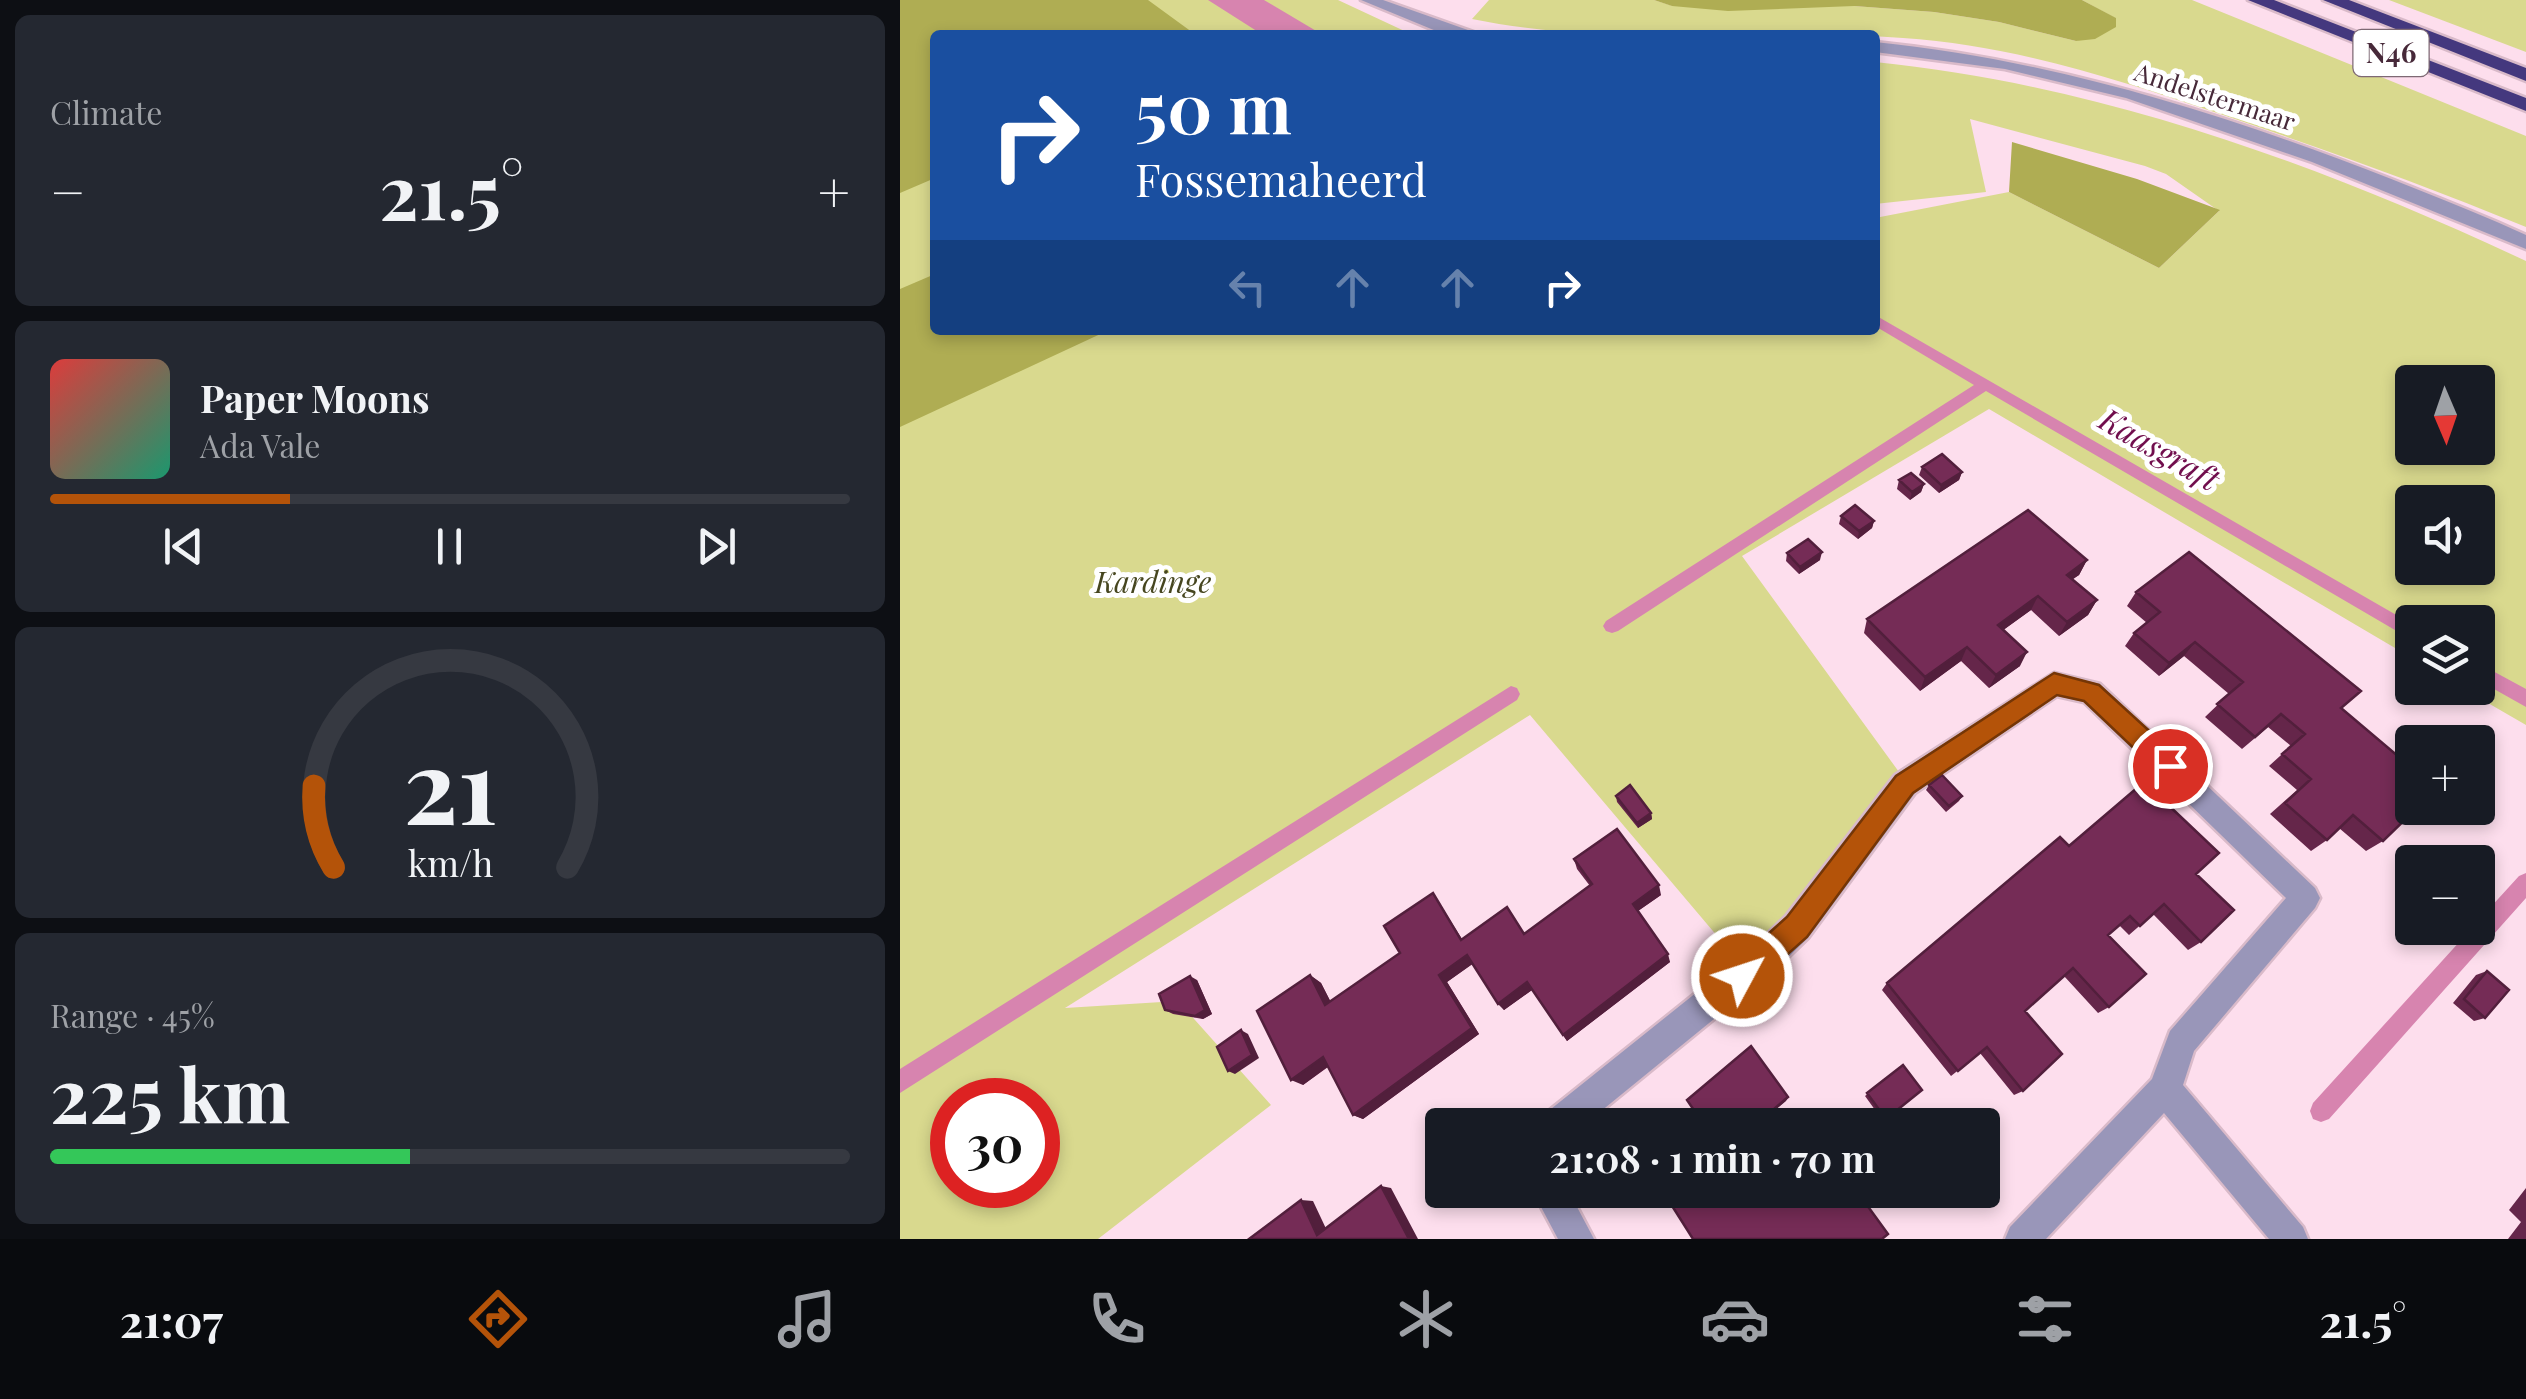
<!DOCTYPE html>
<html lang="en">
<head>
<meta charset="utf-8">
<style>
  body { margin:0; font-family:"Playfair Display",serif; background:#242831; color:#f1f3f6; height:100vh; display:flex; flex-direction:column; font-size:38px; white-space:nowrap }
  * { box-sizing:border-box; margin:0 }
  p { font-size:32px; color:#9ea1a6 }
  .icon { flex:none; width:55px; height:55px; fill:none; stroke:currentColor; stroke-width:2; stroke-linecap:round; stroke-linejoin:round }
  .map { position:relative; flex:1; overflow:hidden }
  .sheet { display:flex; flex-direction:column; gap:15px; padding:15px; background:#0d0f14; width:900px }
  .sheet>* { flex:none }
  .hud { position:absolute; left:30px; top:30px; width:950px; height:305px; border-radius:10px; box-shadow:0 5px 15px #0003; background:#1a4fa0; color:#fff; overflow:hidden }
  .needle { width:65px; rotate:178deg }
  .buttons { position:absolute; left:1495px; top:365px; display:grid; gap:20px }
  .buttons a { display:grid; place-items:center; width:100px; height:100px; border-radius:10px; background:#171b24; box-shadow:0 5px 15px #0003; font-size:50px }
  .speed { position:absolute; left:30px; top:1078px; display:flex; gap:20px; font-size:50px; font-weight:700; text-align:center }
  .speed>* { display:grid; place-content:center; width:130px; height:130px; border-radius:50%; background:#171b24; box-shadow:0 5px 15px #0003; line-height:1 }
  .speed .limit { border:15px solid #d22; background:#fff; color:#111 }
  .pin { position:absolute; display:grid; place-items:center; width:85px; height:85px; color:#fff; margin:-42px; border:5px solid #fff; border-radius:50%; box-shadow:0 2px 10px #0007 }
  .me { position:absolute; width:110px; margin:-55px; rotate:50deg; stroke-linejoin:round; filter:drop-shadow(0 0 8px #0008) }
  .turn { display:flex; align-items:center; gap:35px; height:210px; padding:0 40px; font-size:45px }
  .turn .icon { width:130px; height:130px; stroke-width:2.5 }
  .turn b { display:block; font-size:70px; line-height:85px }
  .lanes { display:flex; align-items:center; height:95px; padding:0 40px; background:#0003; justify-content:center; gap:50px; direction:ltr }
  .lanes .off { opacity:.35 }
  .big { font-size:75px; font-weight:700; line-height:1.1 }
  .sheet .tile { flex:1; display:flex; flex-direction:column; justify-content:center; gap:15px; min-width:0; padding:0 35px; border-radius:15px; background:#242831 }
  .sheet .dial { align-items:center; gap:0 }
  .dial svg { height:260px; overflow:visible; fill:none; stroke:#363941; stroke-width:7; stroke-linecap:round; text-anchor:middle }
  .dial text { fill:#f1f3f6; stroke:none }
  .song { display:flex; align-items:center; gap:30px }
  .cover { width:120px; height:120px; border-radius:15px; background:linear-gradient(135deg,hsl(0 70% 55%),hsl(160 70% 35%)) }
  .played { height:10px; border-radius:5px; background:linear-gradient(90deg,#b45309 30%,#363941 30%) }
  .keys { display:flex; justify-content:space-around; direction:ltr }
  .heat { display:flex; justify-content:space-between; align-items:center; font-size:55px; direction:ltr }
  .charge { height:15px; border-radius:8px; background:linear-gradient(90deg,#34c759 45%,#363941 0) }
  .trip { position:absolute; left:525px; top:1108px; width:575px; height:100px; border-radius:10px; background:#171b24; box-shadow:0 5px 15px #0003; font-weight:700; line-height:100px; text-align:center }
  .menu { display:flex; height:160px; justify-content:space-around; align-items:center; background:#090b0e; color:#9ea1a6 }
  .menu .icon { width:70px; height:70px }
  .menu .selected { color:#b45309 }
  .menu b { font-size:45px; color:#f1f3f6 }
  main { display:flex; flex:1; min-height:0 }
  .map>svg:first-child { display:block }
</style>
</head>
<body>
<main>
<section class="sheet">
<div class="tile"><p>Climate</p>
<div class="heat"><a>−</a><b class="big">21.5°</b><a>+</a></div>
</div>
<div class="tile">
<div class="song"><i class="cover"></i><div><b>Paper Moons</b><p>Ada Vale</p></div></div>
<div class="played"></div>
<div class="keys"><svg class="icon" aria-label="previous" viewBox="0 0 24 24"><path d="M18 5L8 12l10 7zM5 5v14"/></svg><svg class="icon" aria-label="pause" viewBox="0 0 24 24"><path d="M8 5v14M16 5v14"/></svg><svg class="icon" aria-label="next" viewBox="0 0 24 24"><path d="M6 5l10 7-10 7zM19 5v14"/></svg></div>
</div>
<div class="tile dial"><svg viewBox="0 0 100 80">
<path d="M14 69A42 42 0 1 1 86 69"/>
<path d="M14 69A42 42 0 0 1 8 44" stroke="#b45309"/>
<text x="50" y="56" font-size="32" font-weight="700">21</text>
<text x="50" y="72" font-size="11">km/h</text>
</svg></div>
<div class="tile"><p>Range · 45%</p><b class="big">225 km</b><div class="charge"></div></div>
</section>
<div class="map">
<svg width="1626" height="1239" viewBox="0 0 1626 1239">
  <rect width="100%" height="100%" fill="#fddeed"/>
  <path fill="#d9d98e" fill-rule="evenodd" d="M0,0H438L513,35H35V330H975V218L1109,192L1259,268L1319,211L1266,174L1245,166L1070,119L1086,192L975,204V62C1203,85 1420,165 1626,261V725L1562,688H1578V622H1512V658L1089,409L842,556L999,772L990,778L944,849L893,915L840,963L630,715L165,1008L278,1001L371,1105L198,1239H0ZM1512,382H1578V448H1512ZM1512,502H1578V568H1512ZM52,1100H138V1185H52Z
    M589,0H754L773,6H954L1034,12L1099,22L1176,41L1216,26L1215,18L1182,0H1292L1626,136V227C1525,185 1423,149 1320,114C1216,79 1112,45 1003,38C862,27 713,48 572,19Z
    M1489,0H1626V52Z"/>
  <path fill="#afad53" d="M0,0H248L296,35H35V178L0,193Z
    M754,0H1182L1216,18V27L1195,39L1176,41L1099,22L1034,12L954,6L828,11L772,6Z
    M1112,142L1237,179L1320,210L1259,268L1109,192Z
    M35,274V330H209L0,427V289Z"/>
  <path fill="#d784af" d="M308,0H364L423,35H363Z"/>
  <g fill="none" stroke-linecap="round" stroke-linejoin="round">
    <path fill="#d784af" fill-rule="evenodd" d="M975,315L1512,624V640L1086,391L718,631L712,633L706,631L703,626L706,621L1074,385L975,326Z
      M1578,663L1626,689V707L1578,680Z
      M611,686L617,688L620,694L617,700L0,1093V1069Z
      M1626,873V898L1429,1119L1421,1122L1413,1119L1410,1111L1413,1103L1572,928H1578V921L1619,876Z"/>
    <defs>
      <path id="minor" d="M461,0H483L582,35L541,33Z
        M975,42C1192,64 1396,138 1597,222L1626,235V249L1412,162L1226,98L1105,69L975,52Z
        M1154,673L1200,684L1415,888L1420,898L1415,908L1294,1051L1283,1085L1403,1227L1408,1239H1369L1264,1113L1146,1239H1105L1110,1227L1252,1079L1270,1031L1386,898L1184,702L1157,696L1015,793L908,938L879,966L684,1125H642L646,1113L857,944L886,916L995,775Z
        M632,1190H668L694,1239H658Z"/>
      <path id="highway" d="M1348,0H1374L1626,98V111Z
        M1423,0H1449L1626,68V81Z"/>
    </defs>
    <use href="#minor" stroke="#d9bac9" stroke-width="5"/>
    <use href="#highway" stroke="#d9bac9" stroke-width="5"/>
    <use href="#minor" fill="#9996b9" fill-rule="evenodd"/>
    <use href="#highway" fill="#44387e" fill-rule="evenodd"/>
  </g>
  <path fill="#65264a" d="M1022,467L1062,472L1059,480L1039,493L1019,475Z
    M999,480L1024,484L1021,492L1010,500L997,489Z
    M941,516L974,521L972,528L958,539L939,524Z
    M887,553L920,560L899,574L886,561Z
    M1187,560L1179,575L1172,579L1197,600L1188,615L1159,636L1131,610L1103,630L1120,666L1089,688L1061,661L1020,691L964,633L967,619Z
    M1236,592L1441,708L1483,841L1466,851L1439,828L1427,840L1411,851L1370,814L1397,790L1369,766L1391,746L1368,727L1342,749L1305,717L1329,694L1284,656L1259,676L1225,646L1234,633L1247,623L1227,606Z
    M1029,785L1062,796L1059,801L1046,812L1026,790Z
    M716,796L751,813L752,819L738,828L717,802Z
    M1528,808H1568L1557,818L1547,824Z
    M1169,846L1296,874L1301,942L1288,950L1253,914L1229,935L1219,925L1208,935L1209,1007L1198,1013L1164,976L1125,1011L1123,1091L1114,1095L1080,1053L1051,1076L982,990L987,983Z
    M674,859L761,895L738,911L770,962L667,1041L632,990L604,1010L572,964L547,982L579,1034L463,1119L453,1115L428,1067L403,1085L410,975L421,983L430,1001L500,953L533,893L562,939L624,934L690,886L677,869Z
    M1587,971L1585,1018L1574,1021L1553,1003L1576,975Z
    M297,980L312,1014L303,1019L273,1014L265,1010Z
    M1003,1065L1022,1090L983,1121L965,1096Z
    M1626,1188V1239H1608L1621,1222L1609,1210Z"/>
  <path fill="#521f3c" d="M1062,472L1059,480L1039,493L1041,485Z
    M1024,484L1021,492L1010,500L1012,492Z
    M974,521L972,528L958,539L959,531Z
    M922,552L920,560L899,574L900,567Z
    M1187,560L1179,575L1159,589L1167,575Z
    M1138,596L1131,610L1091,639L1098,625Z
    M1197,600L1188,615L1159,636L1167,622Z
    M1295,642L1284,656L1259,676L1269,663Z
    M1067,647L1061,661L1020,691L1025,677Z
    M1127,652L1120,666L1089,688L1096,675Z
    M751,813L752,819L738,828L737,823Z
    M759,885L761,895L735,913L733,904Z
    M768,954L770,962L667,1041L663,1035Z
    M567,955L574,963L547,982L579,1034L463,1119L453,1115L539,975Z
    M410,975L421,983L436,1012L425,1005Z
    M290,976L297,980L312,1014L303,1019L295,1016Z
    M627,982L632,990L604,1010L598,1004Z
    M341,1030L348,1034L359,1058L335,1074L328,1071Z
    M423,1057L434,1062L403,1085L391,1080Z
    M888,1097L886,1101L859,1124L860,1121Z
    M481,1186L491,1188L518,1239H509Z
    M401,1200L413,1201L429,1235H417Z"/>
  <path fill="#752c56" stroke="#521f3c" stroke-width="2.5" d="M1042,454L1062,472L1041,485L1022,467Z
    M1011,473L1024,484L1012,492L999,480Z
    M955,505L974,521L959,531L941,516Z
    M1128,510L1187,560L1167,575L1197,600L1167,622L1138,596L1098,625L1127,652L1096,675L1067,647L1025,677L967,619Z
    M908,539L922,552L900,567L887,553Z
    M1289,552L1461,691L1441,708L1512,768V808H1517L1483,841L1453,815L1427,840L1385,803L1411,779L1382,754L1405,734L1381,714L1355,737L1317,704L1343,682L1295,642L1269,663L1234,633L1260,612L1236,592Z
    M1042,775L1062,796L1049,806L1029,785Z
    M1244,782L1319,853L1296,874L1334,910L1301,942L1264,904L1240,926L1230,916L1208,935L1246,974L1209,1007L1173,968L1125,1011L1162,1054L1123,1091L1087,1047L1058,1071L987,983L1160,837L1169,846Z
    M730,785L751,813L737,823L716,796Z
    M1544,808H1568L1557,818Z
    M717,829L759,885L733,904L768,954L663,1035L627,982L598,1004L567,955L539,975L572,1028L453,1115L423,1057L391,1080L357,1011L410,975L425,1005L500,953L484,926L533,893L561,940L607,907L624,934L692,884L674,859Z
    M1587,971L1609,990L1585,1018L1564,999Z
    M290,976L305,1010L295,1016L265,1010L259,994Z
    M341,1030L352,1055L328,1071L317,1047Z
    M851,1046L888,1097L860,1121L864,1125H804L787,1100Z
    M1003,1065L1022,1090L986,1119L967,1093Z
    M481,1186L509,1239H349L401,1200L417,1235Z
    M762,1190H909L918,1202L931,1190H956L988,1234L982,1239H793Z"/>
  <path fill="#b45309" stroke="#753606" stroke-width="2.5" d="M1154,673L1199,685L1279,758L1282,766L1279,774L1270,778L1261,774L1184,701L1157,695L1013,793L907,937L852,986L842,990L832,986L828,976L832,966L887,917L996,776Z"/>
  <g text-anchor="middle" stroke-width="10" stroke-linejoin="round" paint-order="stroke">
    <g font-size="25" fill="#472939" stroke="#fff">
      <text transform="translate(1315 97) rotate(18)" y="9">Andelstermaar</text>
    </g>
    <rect fill="#fff" stroke="#7e6974" stroke-width="2.5" x="1453.5" y="30" width="75" height="46" rx="8"/>
    <g font-size="28" font-weight="bold" fill="#472939">
      <text x="1491" y="63">N46</text>
    </g>
    <g font-size="30" font-style="italic" fill="#46461f" stroke="#fff">
      <text x="253" y="593">Kardinge</text>
    </g>
    <g font-size="32" font-style="italic" fill="#710e4d" stroke="#fff">
      <text transform="translate(1259 450) rotate(30)" y="11">Kaasgraft</text>
    </g>
  </g>
</svg>
<div class="buttons">
<a><svg class="needle" viewBox="-14 -14 28 28"><path d="M0-13l5 13h-10z" fill="#e53935"/><path d="M0 13l5-13h-10z" fill="#9ea1a6"/></svg></a>
<a><svg class="icon" aria-label="sound" viewBox="0 0 24 24"><path d="M4 9h4l5-4v14l-5-4H4zM17 9q2 3 0 6"/></svg></a>
<a><svg class="icon" aria-label="layers" viewBox="0 0 24 24"><path d="M12 4l9 5-9 5-9-5zM3 14l9 5 9-5"/></svg></a>
<a>+</a>
<a>−</a>
</div>
<div class="speed"><div class="limit">30</div></div>
<div class="pin" style="left:1270px;top:766px;background:#d93025"><svg class="icon" aria-label="arrive" viewBox="0 0 24 24"><path d="M6 21V4h12l-3 4 3 4H6"/></svg></div>
<svg class="me" style="left:842px;top:976px" viewBox="-20 -20 40 40"><circle r="17" fill="#b45309" stroke="#fff" stroke-width="3"/><path d="M0-11L8 9 0 5-8 9z" fill="#fff"/></svg>
<div class="trip">21:08 · 1 min · 70 m</div>
<div class="hud">
<div class="turn"><svg class="icon" aria-label="right" viewBox="0 0 24 24"><path d="M7 20v-9h11M14 6l5 5-5 5"/></svg><div><b>50 m</b>Fossemaheerd</div></div>
<div class="lanes"><svg class="icon off" aria-label="left" viewBox="0 0 24 24"><path d="M17 20v-9H6M10 6l-5 5 5 5"/></svg><svg class="icon off" aria-label="ahead" viewBox="0 0 24 24"><path d="M12 20V5M6 11l6-6 6 6"/></svg><svg class="icon off" aria-label="ahead" viewBox="0 0 24 24"><path d="M12 20V5M6 11l6-6 6 6"/></svg><svg class="icon" aria-label="right" viewBox="0 0 24 24"><path d="M7 20v-9h11M14 6l5 5-5 5"/></svg></div>
</div>
</div>
</main>
<nav class="menu">
<b>21:07</b>
<svg class="icon selected" aria-label="directions" viewBox="0 0 24 24"><path d="M12 3l9 9-9 9-9-9zM9 14v-3h6M13 9l2 2-2 2"/></svg>
<svg class="icon" aria-label="music" viewBox="0 0 24 24"><path d="M9 18V5l10-2v13"/><circle cx="6" cy="18" r="3"/><circle cx="16" cy="16" r="3"/></svg>
<svg class="icon" aria-label="phone" viewBox="0 0 24 24"><path d="M5 4h4l2 5-3 2q2 4 5 5l2-3 5 2v4C11 20 4 13 5 4z"/></svg>
<svg class="icon" aria-label="climate" viewBox="0 0 24 24"><path d="M12 3v18M4 7l16 10M4 17L20 7"/></svg>
<svg class="icon" aria-label="car" viewBox="0 0 24 24"><path d="M5 17H2v-5l4-1 3-4h7l3 4 3 1v5h-3M9 17h6M6 11h13"/><circle cx="7" cy="17" r="2"/><circle cx="17" cy="17" r="2"/></svg>
<svg class="icon" aria-label="filters" viewBox="0 0 24 24"><path d="M4 7h16M4 17h16"/><circle cx="9" cy="7" r="2"/><circle cx="15" cy="17" r="2"/></svg>
<b>21.5°</b>
</nav>
</body>
</html>
